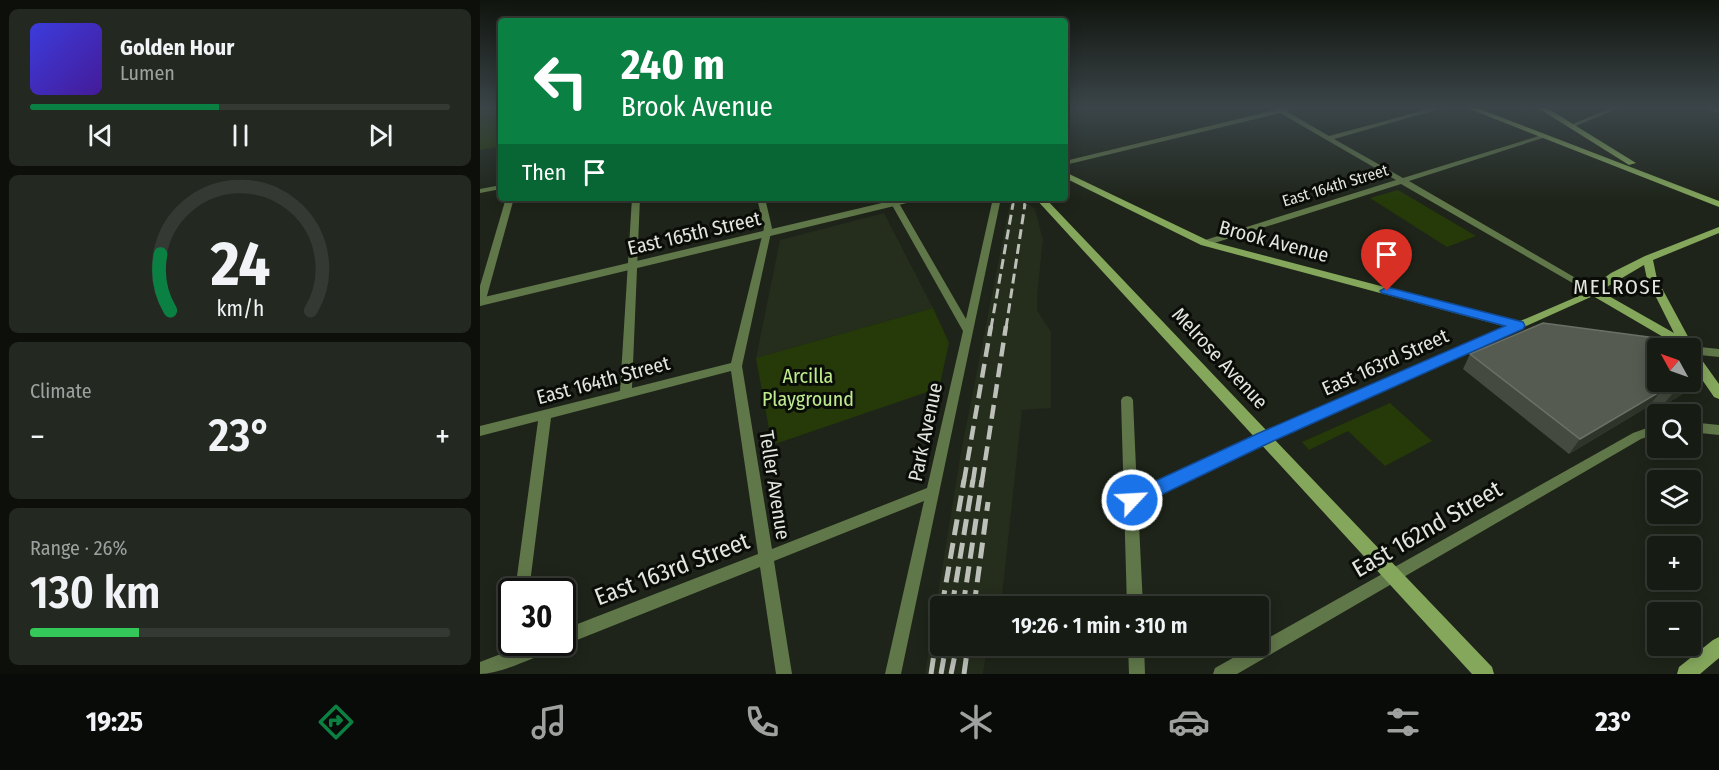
<!DOCTYPE html>
<html lang="en">
<head>
<meta charset="utf-8">
<style>
  body { margin:0; font-family:"Fira Sans Condensed",sans-serif; background:#232821; color:#f1f3f6; height:100vh; display:flex; flex-direction:column; font-size:22px; white-space:nowrap }
  * { box-sizing:border-box; margin:0 }
  p { font-size:20px; color:#9ea1a0 }
  .icon { flex:none; width:33px; height:33px; fill:none; stroke:currentColor; stroke-width:2; stroke-linecap:round; stroke-linejoin:round }
  .map { position:relative; flex:1; overflow:hidden }
  .details { display:flex; flex-direction:column; gap:9px; padding:9px; background:#0c0f0a; width:480px }
  .details>* { flex:none }
  .top-card { position:absolute; left:18px; top:18px; width:570px; height:183px; border-radius:6px; box-shadow:0 3px 15px #0003,0 0 0 2px #353933; background:#0b8043; color:#fff; overflow:hidden }
  .needle { width:39px; rotate:310deg }
  .buttons { position:absolute; left:1167px; top:338px; display:grid; gap:12px }
  .buttons a { display:grid; place-items:center; width:54px; height:54px; border-radius:6px; background:#161b13; box-shadow:0 3px 15px #0003,0 0 0 2px #353933; font-size:30px }
  .speed { position:absolute; left:18px; top:578px; display:flex; gap:12px; font-size:30px; font-weight:700; text-align:center }
  .speed>* { display:grid; place-content:center; width:78px; height:78px; border-radius:50%; background:#161b13; box-shadow:0 3px 15px #0003,0 0 0 2px #353933; line-height:1 }
  .speed .limit { border:3px solid #111; border-radius:9px; background:#fff; color:#111 }
  .pin { position:absolute; display:grid; place-items:center; width:51px; height:51px; color:#fff; margin:-62px -26px; border-radius:50% 50% 50% 0; rotate:-45deg; box-shadow:0 0 6px #0007 }
  .pin .icon { rotate:45deg }
  .me { position:absolute; width:66px; margin:-33px; rotate:65deg; stroke-linejoin:round; filter:drop-shadow(0 0 4px #0008) }
  .turn { display:flex; align-items:center; gap:21px; height:126px; padding:0 24px; font-size:27px }
  .turn .icon { width:78px; height:78px; stroke-width:2.5 }
  .turn b { display:block; font-size:42px; line-height:51px }
  .then { display:flex; align-items:center; height:57px; padding:0 24px; background:#0003; gap:12px; font-size:22px }
  .big { font-size:45px; font-weight:600; line-height:1.1 }
  .details .widget { flex:1; display:flex; flex-direction:column; justify-content:center; gap:9px; min-width:0; padding:0 21px; border-radius:9px; background:#232821 }
  .details .dial { align-items:center; gap:0 }
  .dial svg { height:156px; overflow:visible; fill:none; stroke:#353933; stroke-width:7; stroke-linecap:round; text-anchor:middle }
  .dial text { fill:#f1f3f6; stroke:none }
  .song { display:flex; align-items:center; gap:18px }
  .cover { width:72px; height:72px; border-radius:9px; background:linear-gradient(135deg,hsl(240 70% 55%),hsl(260 70% 35%)) }
  .played { height:6px; border-radius:3px; background:linear-gradient(90deg,#0b8043 45%,#353933 45%) }
  .keys { display:flex; justify-content:space-around; direction:ltr }
  .heat { display:flex; justify-content:space-between; align-items:center; font-size:33px; direction:ltr }
  .charge { height:9px; border-radius:4px; background:linear-gradient(90deg,#34c759 26%,#353933 0) }
  .trip { position:absolute; left:450px; top:596px; width:339px; height:60px; border-radius:6px; background:#161b13; box-shadow:0 3px 15px #0003,0 0 0 2px #353933; font-weight:600; line-height:60px; text-align:center }
  .tab-bar { display:flex; height:96px; justify-content:space-around; align-items:center; background:#090b08; color:#9ea1a0 }
  .tab-bar .icon { width:42px; height:42px }
  .tab-bar .active { color:#0b8043 }
  .tab-bar b { font-size:27px; color:#f1f3f6 }
  main { display:flex; flex:1; min-height:0 }
  .map>svg:first-child { display:block }
</style>
</head>
<body>
<main>
<section class="details">
<div class="widget">
<div class="song"><i class="cover"></i><div><b>Golden Hour</b><p>Lumen</p></div></div>
<div class="played"></div>
<div class="keys"><svg class="icon" aria-label="previous" viewBox="0 0 24 24"><path d="M18 5L8 12l10 7zM5 5v14"/></svg><svg class="icon" aria-label="pause" viewBox="0 0 24 24"><path d="M8 5v14M16 5v14"/></svg><svg class="icon" aria-label="next" viewBox="0 0 24 24"><path d="M6 5l10 7-10 7zM19 5v14"/></svg></div>
</div>
<div class="widget dial"><svg viewBox="0 0 100 80">
<path d="M14 69A42 42 0 1 1 86 69"/>
<path d="M14 69A42 42 0 0 1 9 40" stroke="#0b8043"/>
<text x="50" y="56" font-size="32" font-weight="700">24</text>
<text x="50" y="72" font-size="11">km/h</text>
</svg></div>
<div class="widget"><p>Climate</p>
<div class="heat"><a>−</a><b class="big">23°</b><a>+</a></div>
</div>
<div class="widget"><p>Range · 26%</p><b class="big">130 km</b><div class="charge"></div></div>
</section>
<div class="map">
<svg width="1239" height="674" viewBox="0 0 1239 674">
  <rect width="100%" height="100%" fill="#1e2419"/>
  <path fill="#252d1d" d="M531,198H541L555,209L563,240L557,296V310L571,332V408L542,410L521,606H460V645H507L503,674H445L481,452Z
    M404,213L453,308L276,358L300,240Z"/>
  <path fill="#253a08" d="M0,108H21V146L0,150Z
    M918,190L996,236L967,247L890,198Z
    M453,308L469,343L459,388L292,445L276,358Z
    M910,403L952,441L905,466L868,431L829,450L822,442Z"/>
  <g fill="none" stroke-linecap="round" stroke-linejoin="round">
    <path fill="#607749" fill-rule="evenodd" d="M793,108H815L806,111L849,136L953,108H963L854,139L923,178L1062,135H1066V137L929,181L1118,291L1113,294L1110,293L921,184L728,245H722V241L916,180L800,113L585,165V161L795,110Z
      M1131,108H1139L1093,127L1088,126Z
      M1227,108L1239,109V113L1228,109Z
      M21,185V189L0,193V189Z
      M26,198H34L5,303L0,306V286Z
      M152,198H160L152,388L251,363L284,228L277,198H285L292,228L262,366L292,549L447,488L483,331L408,198H416L486,319L513,198H521L421,674H405L444,501L294,561L312,674H296L280,567L82,646L79,645L78,648C56,656 22,674 0,674V662L26,652L29,636H32V642H43V645L52,642H82V630L278,554L251,371L71,418L49,591H35L58,421L0,436V426L140,391Z
      M1210,346L1239,349V357L1210,354V348H1206Z
      M647,396L651,397L653,400L657,491L781,434L785,432L789,434L791,437L789,440L658,504L663,606H647L641,400L643,397Z
      M1210,422L1239,425V435L1210,432Z
      M1178,424V433L1161,439L757,674H733L735,668L1153,433Z
      M648,645H664L665,674H649Z"/>
    <path fill="#607749" fill-rule="evenodd" d="M423,198H440L435,201L0,306V298Z"/>
    <path fill="#84a75c" fill-rule="evenodd" d="M987,108H997L1239,201V207Z
      M1058,108H1067L1156,163L1149,165Z
      M585,172L729,241L1038,322L1101,295L1131,273L1165,256L1239,227V233L1173,260L1177,279L1212,344L1210,348L1214,349L1239,384V399L1234,397L1210,362V348H1202L1113,296L794,439L1012,667L1014,674H992L555,198H565L786,430L1027,327L721,245L585,178ZM1164,265L1167,279L1194,333L1120,291Z
      M1239,637V658L1220,674H1197L1199,667L1233,640Z"/>
    <path stroke="#bcc0b8" stroke-width="2" stroke-dasharray="8 4.5" stroke-linecap="butt" d="M533,206L534,198
      M544,206L545,201"/>
    <path stroke="#bcc0b8" stroke-width="3" stroke-dasharray="10 5" stroke-linecap="butt" d="M511,328L533,204
      M526,328L545,204"/>
    <path stroke="#bcc0b8" stroke-width="4.5" stroke-dasharray="14 7" stroke-linecap="butt" d="M484,481L511,326
      M493,481L496,461
      M502,481L526,326"/>
    <path stroke="#bcc0b8" stroke-width="5" stroke-dasharray="16 8" stroke-linecap="butt" d="M462,606L484,480
      M472,606L493,480
      M483,606L502,480
      M494,606L508,502
      M451,674L460,614
      M461,674L466,645
      M471,674L477,645
      M484,674L488,645"/>
  </g>
  <path fill="#444a3f" d="M990,354L1206,392L1181,407L1169,406L1089,454L983,369Z"/>
  <path fill="#2e3429" d="M1218,377L1206,392L1181,407L1194,392Z
    M1181,391L1169,406L1089,454L1100,439Z"/>
  <path fill="#555b50" stroke="#6b7067" stroke-width="1.5" d="M1063,323L1191,340L1197,348H1178V381H1210V367L1218,377L1194,392L1181,391L1100,439L990,354Z"/>
  <linearGradient id="sky" x2="0" y2="1"><stop stop-color="#10140e"/><stop offset="0.53" stop-color="#3b4549"/><stop offset="1" stop-color="#3b4549" stop-opacity="0"/></linearGradient>
  <rect width="1239" height="202" fill="url(#sky)"/>
  <path fill="#1a73e8" stroke="#114b97" stroke-width="1.5" d="M907,287L1043,322L1045,326L1043,329L791,442L658,506L652,508L645,506L643,500L645,495L779,433L1025,326L902,293L900,291Z"/>
  <g text-anchor="middle" stroke-width="6" stroke-linejoin="round" paint-order="stroke">
    <g font-size="16" fill="#e3e6df" stroke="#0a0c08">
      <text transform="translate(855 185) rotate(-17)" y="6">East 164th Street</text>
    </g>
    <g font-size="20" fill="#e3e6df" stroke="#0a0c08">
      <text transform="translate(214 233) rotate(-13)" y="7">East 165th Street</text>
      <text transform="translate(794 241) rotate(15)" y="7">Brook Avenue</text>
      <text transform="translate(740 358) rotate(47)" y="7">Melrose Avenue</text>
      <text transform="translate(905 362) rotate(-24)" y="7">East 163rd Street</text>
      <text transform="translate(123 380) rotate(-15)" y="7">East 164th Street</text>
      <text transform="translate(445 432) rotate(-78)" y="7">Park Avenue</text>
      <text transform="translate(295 485) rotate(81)" y="7">Teller Avenue</text>
    </g>
    <g font-size="20" fill="#beeb8d" stroke="#0a0c08">
      <text x="328" y="383">Arcilla<tspan x="328" dy="23">Playground</tspan></text>
    </g>
    <g font-size="21" letter-spacing="1.5" fill="#e3e6df" stroke="#0a0c08">
      <text x="1138" y="294">MELROSE</text>
    </g>
    <g font-size="24" fill="#e3e6df" stroke="#0a0c08">
      <text transform="translate(947 529) rotate(-30)" y="8">East 162nd Street</text>
      <text transform="translate(192 569) rotate(-21)" y="8">East 163rd Street</text>
    </g>
  </g>
</svg>
<div class="buttons">
<a><svg class="needle" viewBox="-14 -14 28 28"><path d="M0-13l5 13h-10z" fill="#e53935"/><path d="M0 13l5-13h-10z" fill="#9ea1a0"/></svg></a>
<a><svg class="icon" aria-label="search" viewBox="0 0 24 24"><circle cx="10" cy="10" r="6"/><path d="M15 15l6 6"/></svg></a>
<a><svg class="icon" aria-label="layers" viewBox="0 0 24 24"><path d="M12 4l9 5-9 5-9-5zM3 14l9 5 9-5"/></svg></a>
<a>+</a>
<a>−</a>
</div>
<div class="speed"><div class="limit">30</div></div>
<div class="pin" style="left:907px;top:291px;background:#d93025"><svg class="icon" aria-label="arrive" viewBox="0 0 24 24"><path d="M6 21V4h12l-3 4 3 4H6"/></svg></div>
<svg class="me" style="left:652px;top:500px" viewBox="-20 -20 40 40"><circle r="17" fill="#1a73e8" stroke="#fff" stroke-width="3"/><path d="M0-11L8 9 0 5-8 9z" fill="#fff"/></svg>
<div class="trip">19:26 · 1 min · 310 m</div>
<div class="top-card">
<div class="turn"><svg class="icon" aria-label="left" viewBox="0 0 24 24"><path d="M17 20v-9H6M10 6l-5 5 5 5"/></svg><div><b>240 m</b>Brook Avenue</div></div>
<div class="then">Then<svg class="icon" aria-label="arrive" viewBox="0 0 24 24"><path d="M6 21V4h12l-3 4 3 4H6"/></svg></div>
</div>
</div>
</main>
<nav class="tab-bar">
<b>19:25</b>
<svg class="icon active" aria-label="directions" viewBox="0 0 24 24"><path d="M12 3l9 9-9 9-9-9zM9 14v-3h6M13 9l2 2-2 2"/></svg>
<svg class="icon" aria-label="music" viewBox="0 0 24 24"><path d="M9 18V5l10-2v13"/><circle cx="6" cy="18" r="3"/><circle cx="16" cy="16" r="3"/></svg>
<svg class="icon" aria-label="phone" viewBox="0 0 24 24"><path d="M5 4h4l2 5-3 2q2 4 5 5l2-3 5 2v4C11 20 4 13 5 4z"/></svg>
<svg class="icon" aria-label="climate" viewBox="0 0 24 24"><path d="M12 3v18M4 7l16 10M4 17L20 7"/></svg>
<svg class="icon" aria-label="car" viewBox="0 0 24 24"><path d="M5 17H2v-5l4-1 3-4h7l3 4 3 1v5h-3M9 17h6M6 11h13"/><circle cx="7" cy="17" r="2"/><circle cx="17" cy="17" r="2"/></svg>
<svg class="icon" aria-label="filters" viewBox="0 0 24 24"><path d="M4 7h16M4 17h16"/><circle cx="9" cy="7" r="2"/><circle cx="15" cy="17" r="2"/></svg>
<b>23°</b>
</nav>
</body>
</html>
